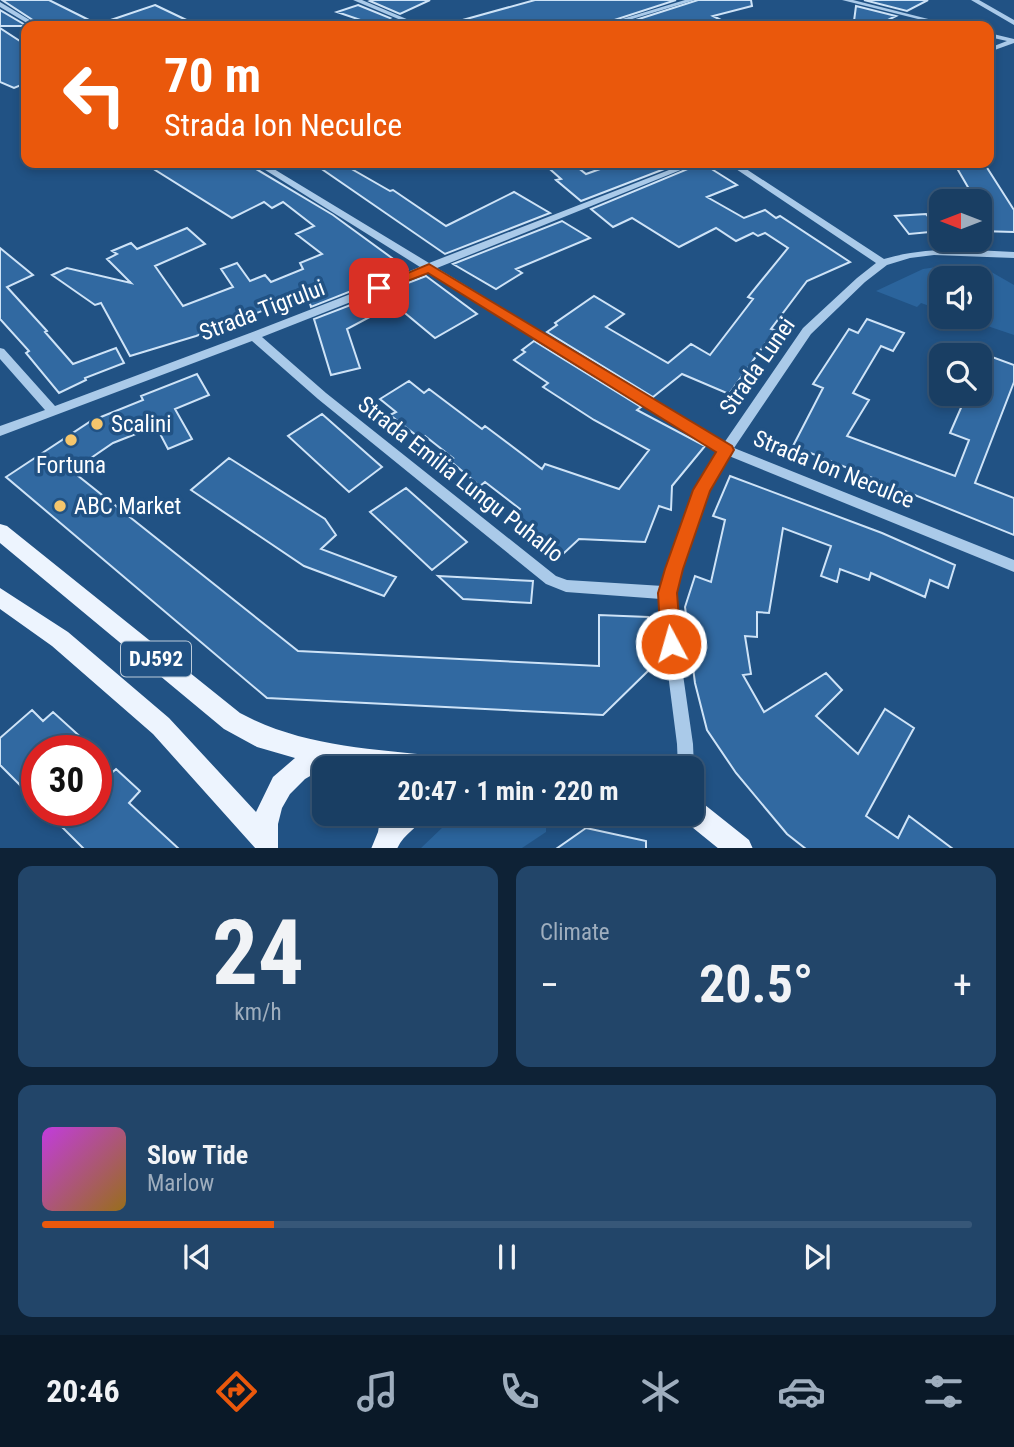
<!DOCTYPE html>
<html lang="en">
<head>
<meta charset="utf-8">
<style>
  body { margin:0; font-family:"Roboto Condensed",sans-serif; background:#224569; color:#f1f3f6; height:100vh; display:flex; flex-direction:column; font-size:26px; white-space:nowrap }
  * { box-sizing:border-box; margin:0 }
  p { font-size:23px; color:#9faebe }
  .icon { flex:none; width:38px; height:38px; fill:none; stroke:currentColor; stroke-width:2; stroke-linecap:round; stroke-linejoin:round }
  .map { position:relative; height:848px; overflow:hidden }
  .drawer { display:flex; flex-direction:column; gap:18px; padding:18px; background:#0e2236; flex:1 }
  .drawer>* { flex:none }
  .top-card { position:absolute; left:21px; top:21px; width:973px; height:147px; border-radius:14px; box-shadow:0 4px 10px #0003,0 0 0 2px #375778; background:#ea580c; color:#fff; overflow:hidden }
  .needle { width:46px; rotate:270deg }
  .tools { position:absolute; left:929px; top:189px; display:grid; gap:14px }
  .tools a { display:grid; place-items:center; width:63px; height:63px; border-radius:14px; background:#193e63; box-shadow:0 4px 10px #0003,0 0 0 2px #375778; font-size:35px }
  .speed { position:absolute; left:21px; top:735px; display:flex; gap:14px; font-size:35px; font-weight:700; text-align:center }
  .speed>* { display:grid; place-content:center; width:91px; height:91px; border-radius:50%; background:#193e63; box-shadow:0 4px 10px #0003,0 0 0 2px #375778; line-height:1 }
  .speed .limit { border:10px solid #d22; background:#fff; color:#111 }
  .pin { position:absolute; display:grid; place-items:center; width:60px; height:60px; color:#fff; margin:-30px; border-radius:14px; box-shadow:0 4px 10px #0006 }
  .me { position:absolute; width:77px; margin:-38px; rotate:354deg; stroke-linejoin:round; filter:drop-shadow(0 0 5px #0008) }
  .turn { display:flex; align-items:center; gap:24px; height:147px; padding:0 28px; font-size:32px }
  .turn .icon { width:91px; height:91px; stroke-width:2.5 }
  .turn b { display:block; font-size:49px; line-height:60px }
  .big { font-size:52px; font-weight:700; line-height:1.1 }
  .drawer .tile { flex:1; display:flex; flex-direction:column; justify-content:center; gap:10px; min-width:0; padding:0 24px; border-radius:14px; background:#224569 }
  .drawer .dial { align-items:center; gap:0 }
  .dial b { font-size:91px; line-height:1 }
  .song { display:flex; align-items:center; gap:21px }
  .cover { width:84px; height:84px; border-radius:10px; background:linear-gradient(135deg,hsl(290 70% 55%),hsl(40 70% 35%)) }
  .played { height:7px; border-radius:4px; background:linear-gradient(90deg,#ea580c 25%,#375778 25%) }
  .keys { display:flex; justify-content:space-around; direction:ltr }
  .heat { display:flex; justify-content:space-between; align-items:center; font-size:38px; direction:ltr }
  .drawer .tiles { flex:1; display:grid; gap:18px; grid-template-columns:1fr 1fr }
  .tile:last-child { grid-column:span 2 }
  .trip { position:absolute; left:312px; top:756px; width:392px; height:70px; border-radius:14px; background:#193e63; box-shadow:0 4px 10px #0003,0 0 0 2px #375778; font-weight:700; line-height:70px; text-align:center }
  .tabs { display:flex; height:112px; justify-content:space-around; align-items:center; background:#0a1928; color:#9faebe }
  .tabs .icon { width:49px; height:49px }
  .tabs .active { color:#ea580c }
  .tabs b { font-size:32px; color:#f1f3f6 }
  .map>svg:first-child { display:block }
</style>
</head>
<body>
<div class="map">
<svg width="1014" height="849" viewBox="0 0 1014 849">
  <rect width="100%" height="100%" fill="#215284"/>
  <path fill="#2b649c" d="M950,265L981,266L1014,285V335L961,317H980V278H942L941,310L921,303L917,307L876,291L923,269Z
    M472,814H546V832L522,848H421L444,826Z"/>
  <path fill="#3169a1" stroke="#cee3f7" stroke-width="2" d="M2,0H49L101,26H42Z
    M373,0H430L400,14L370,1Z
    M535,0H676L596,26H460L459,21Z
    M698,0H751L752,6L713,16L719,19L689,26H617Z
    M864,0H928L907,11Z
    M155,5L199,26H103L102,23Z
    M358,5L390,18L375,25L337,12Z
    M856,6L896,16L876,26H870L854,21Z
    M0,10L27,26H0Z
    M0,28L26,45V83L14,88L0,82Z
    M144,163H246L333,215L407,269L311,307L307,294L196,336L130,356L101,303L95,305L52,275L67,268L131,283L107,259L117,254L112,251L131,243L137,249L187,228L205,244L155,266L183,306L233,287L221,269L237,263L250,281L265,275L271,282L303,269L300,263L322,254L296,234L314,226L283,202L272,208L264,202L232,218Z
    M313,163H341L390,191L393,190L446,226L514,192L550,213L445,254Z
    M543,163H572L586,174L617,163H680L581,201L556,180L561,179Z
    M702,163L737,185L707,197L744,218L765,210L776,218L780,216L850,262L807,281L771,329L775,330L729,394L682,374L653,397L547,332L557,325L555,323L594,296L624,314L606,327L668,363L691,344L710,355L753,299L748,297L788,248L765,233L758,236L753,233L736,241L716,228L679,247L632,218L613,227L591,209Z
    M954,163H984L1014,210V232L980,231V201H976Z
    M926,214L941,231L909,234L895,216Z
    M562,221L590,238L516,269L522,273L496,289L453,264Z
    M0,248L33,275L7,287L47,331L45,332L73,364L116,348L124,363L85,378L86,380L59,393L26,353L29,351L0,319Z
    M426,276L477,314L435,338L394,304L347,329L360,368L331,375L314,319Z
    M867,319L904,333L893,351L881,346L853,393L869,400L847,436L955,476L969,440L950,433L967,394H980V364L984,354L1014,365V382L975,483L1014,498V535L793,446L823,388L813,384L849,329L858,333Z
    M534,341L641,407L637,410L705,446L672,486L671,510L659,506L645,542L579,539L563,554L514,519L520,509L485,482L480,486L449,460L453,458L425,436L421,439L390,415L396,412L380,399L409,381L424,393L429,389L482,429L485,426L542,469L545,464L619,489L649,450L594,420L543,387L548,383L514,360L525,352L522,350Z
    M197,374L209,395L175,409L192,439L168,449L156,426L113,443L72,471L298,651L599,666V615L648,617L652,667L603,715L267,698L6,477L91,421L143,400L141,396Z
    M322,414L382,467L349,492L288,436Z
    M229,458L325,519L336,535L321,549L396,577L384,596L304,566L191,490Z
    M730,476L882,533L955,565L948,588L930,580L925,597L871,573L869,580L840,569L837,582L821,576L831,546L783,528L769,613L757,612V637L745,636L751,674L743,675L764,712L826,673L842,690L816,716L858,754L885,709L914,728L866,816L898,838L909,816L953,849H806L787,834L736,773L707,730L695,683L685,607L695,576L711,582L725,520L713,516Z
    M406,488L467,542L432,570L370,512Z
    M438,576L533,581L531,603L463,599Z
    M32,710L43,721L53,712L96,751H37V802L0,765V738Z
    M116,769L140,791L129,803L179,849H84L45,810H96V771L105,779Z
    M586,828L646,841V849H556Z"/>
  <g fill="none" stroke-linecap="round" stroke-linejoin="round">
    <path fill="#aacae9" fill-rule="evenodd" d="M353,0H362L423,26H415Z
      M685,0H695L609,26H599Z
      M842,0H853L956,26H946Z
      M971,0H979L1014,20V25Z
      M0,2L38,25L39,26H32L0,7Z
      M989,33L1014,39V43L989,52V48L1007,41L989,37Z
      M254,163H264L429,263L687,163H698L437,268L724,443L803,328L857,278L876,263L727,163H737L884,259C928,246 969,250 1014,252V258L934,255L910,258L887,265L865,282L811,334L734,448L1014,560V572L729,456L708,491L675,593V619L693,744L694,768L691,774V768H678L677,744L661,619V599L566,592L546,584L318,399L252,341L0,436V426L45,410L0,359V348L4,349L55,406L250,333L420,267ZM427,272L719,452L695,490L663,586L567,580L556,576L326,393L262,337Z"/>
    <path fill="#edf4fe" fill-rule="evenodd" d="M0,524L7,526L240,713C301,746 370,749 438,756L447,759L450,768H324L305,779L290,794L282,808L278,824V849H256L153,734L52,646L0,609V588L68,632L169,718L256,812L273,777L295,758L257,747L224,729L0,543Z
      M691,798L700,801L749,840L753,849H719L682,819L680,814H691Z
      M381,814H425C419,828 403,834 397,849H371L378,832Z"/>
  </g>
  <path fill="#ea580c" stroke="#983908" stroke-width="2" d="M429,264L732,446L734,450L710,491L683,569L677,593L681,644L678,651L671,653L664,651L661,644L658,593L665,569L693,490L716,452L428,273L384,290H374L372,288Z"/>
  <g fill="#f5c66c" stroke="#215284" stroke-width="2.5">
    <circle cx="97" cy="424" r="7"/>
    <circle cx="71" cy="440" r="7"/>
    <circle cx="60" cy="506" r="7"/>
  </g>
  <g text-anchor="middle" stroke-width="7" stroke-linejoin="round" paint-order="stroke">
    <rect fill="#215284" stroke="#bccbda" stroke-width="2" x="121" y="641.5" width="70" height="35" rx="5"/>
    <g font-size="21" font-weight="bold" fill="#fff">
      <text x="156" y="666">DJ592</text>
    </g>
    <g font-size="23" fill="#fff" stroke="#215284">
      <text transform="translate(262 310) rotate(-21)" y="8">Strada Tigrului</text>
      <text transform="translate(757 366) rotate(-55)" y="8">Strada Lunei</text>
      <text transform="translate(834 469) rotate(22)" y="8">Strada Ion Neculce</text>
      <text transform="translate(461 479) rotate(38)" y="8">Strada Emilia Lungu Puhallo</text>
    </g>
    <g font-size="23" fill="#fff" stroke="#215284" text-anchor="start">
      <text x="111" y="432">Scalini</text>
      <text x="71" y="473" text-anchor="middle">Fortuna</text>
      <text x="74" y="514">ABC Market</text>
    </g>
  </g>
</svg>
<div class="tools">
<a><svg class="needle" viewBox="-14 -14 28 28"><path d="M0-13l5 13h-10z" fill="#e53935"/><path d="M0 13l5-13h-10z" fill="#9faebe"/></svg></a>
<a><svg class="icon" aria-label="sound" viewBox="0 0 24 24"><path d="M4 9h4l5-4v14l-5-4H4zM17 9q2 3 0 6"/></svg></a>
<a><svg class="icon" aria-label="search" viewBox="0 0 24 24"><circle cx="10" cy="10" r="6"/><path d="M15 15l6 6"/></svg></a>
</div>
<div class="speed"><div class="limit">30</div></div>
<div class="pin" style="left:379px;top:288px;background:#d93025"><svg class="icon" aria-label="arrive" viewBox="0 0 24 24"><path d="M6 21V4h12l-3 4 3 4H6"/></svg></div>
<svg class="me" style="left:671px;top:644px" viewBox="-20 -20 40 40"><circle r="17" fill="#ea580c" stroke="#fff" stroke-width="3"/><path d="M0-11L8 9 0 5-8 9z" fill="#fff"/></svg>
<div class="trip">20:47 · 1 min · 220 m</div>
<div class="top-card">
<div class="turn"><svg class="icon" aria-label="left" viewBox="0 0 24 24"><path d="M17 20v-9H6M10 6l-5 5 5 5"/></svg><div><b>70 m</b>Strada Ion Neculce</div></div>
</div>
</div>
<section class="drawer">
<div class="tiles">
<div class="tile dial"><b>24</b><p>km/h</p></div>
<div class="tile"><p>Climate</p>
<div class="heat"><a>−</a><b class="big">20.5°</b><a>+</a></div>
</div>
<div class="tile">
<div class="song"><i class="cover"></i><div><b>Slow Tide</b><p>Marlow</p></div></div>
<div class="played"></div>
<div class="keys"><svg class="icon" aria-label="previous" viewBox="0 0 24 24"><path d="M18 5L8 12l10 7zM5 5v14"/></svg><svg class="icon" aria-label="pause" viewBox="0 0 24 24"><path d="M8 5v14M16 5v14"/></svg><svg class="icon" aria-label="next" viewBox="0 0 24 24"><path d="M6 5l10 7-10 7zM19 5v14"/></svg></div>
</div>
</div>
</section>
<nav class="tabs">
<b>20:46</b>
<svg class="icon active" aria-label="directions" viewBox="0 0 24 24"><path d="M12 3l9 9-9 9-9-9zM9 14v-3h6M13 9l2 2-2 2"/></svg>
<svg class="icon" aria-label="music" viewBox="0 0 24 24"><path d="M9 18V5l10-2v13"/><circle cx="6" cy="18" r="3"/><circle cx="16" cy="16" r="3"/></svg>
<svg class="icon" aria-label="phone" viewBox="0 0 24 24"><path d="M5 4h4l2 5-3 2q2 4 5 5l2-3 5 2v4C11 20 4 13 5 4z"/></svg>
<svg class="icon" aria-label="climate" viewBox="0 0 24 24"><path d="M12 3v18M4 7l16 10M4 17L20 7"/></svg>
<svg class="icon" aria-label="car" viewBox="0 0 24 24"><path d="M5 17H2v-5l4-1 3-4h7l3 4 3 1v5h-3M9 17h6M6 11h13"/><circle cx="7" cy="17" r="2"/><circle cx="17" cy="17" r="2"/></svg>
<svg class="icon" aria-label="filters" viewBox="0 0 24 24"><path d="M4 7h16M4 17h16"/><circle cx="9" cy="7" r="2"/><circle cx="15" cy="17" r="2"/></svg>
</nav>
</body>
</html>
